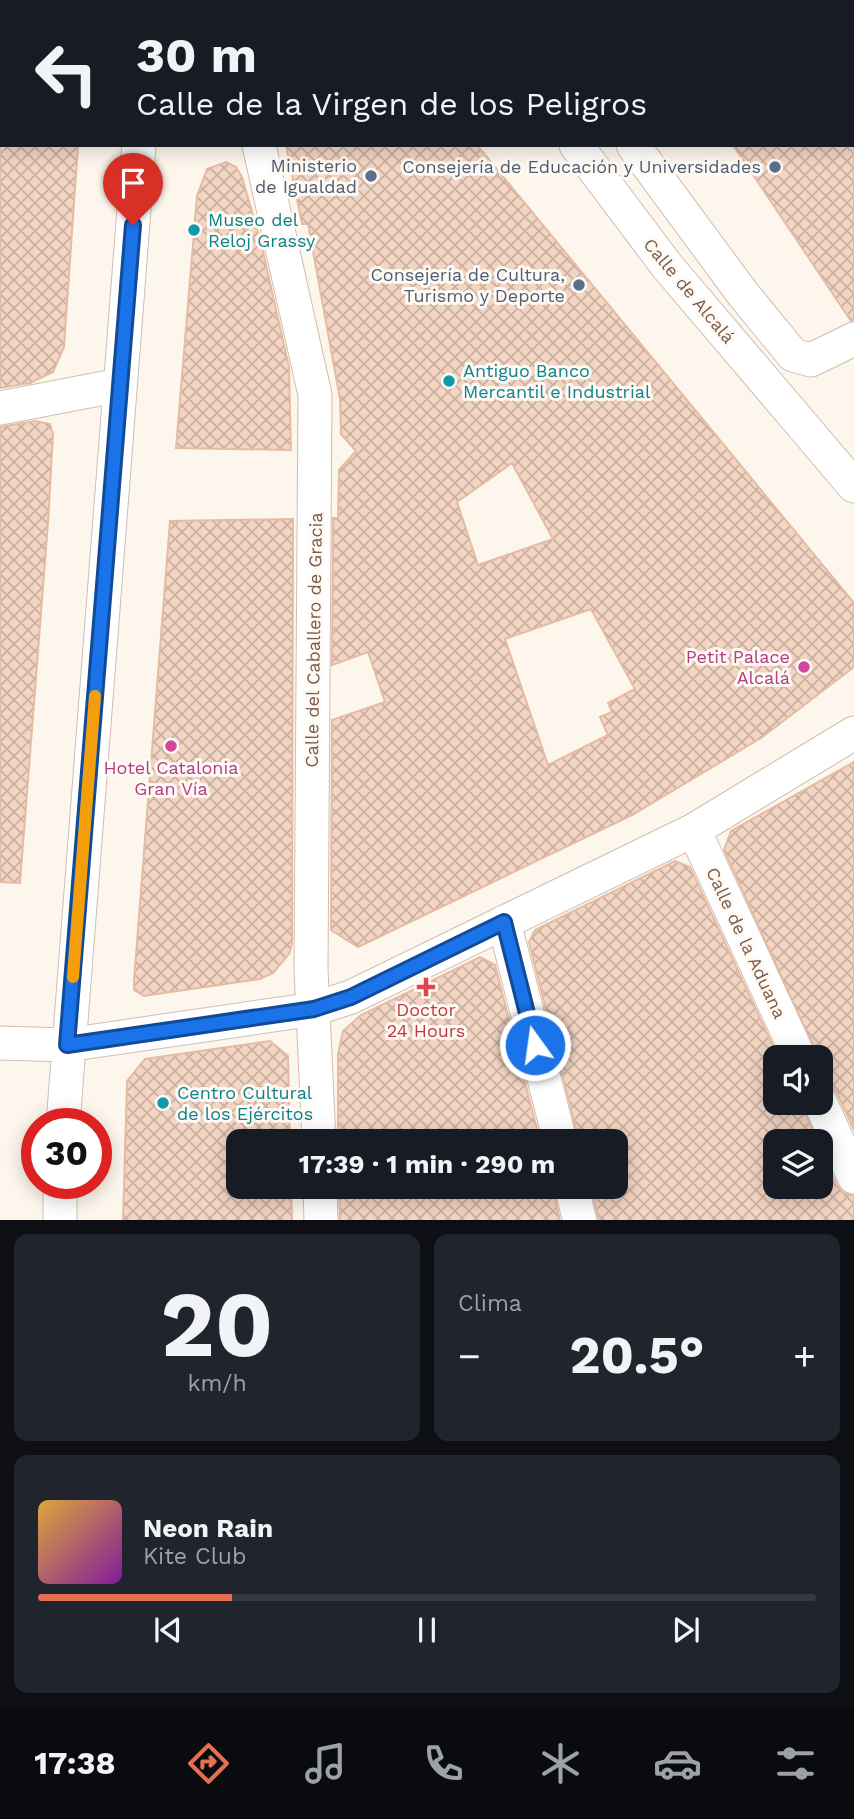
<!DOCTYPE html>
<html lang="es">
<head>
<meta charset="utf-8">
<style>
  body { margin:0; font-family:"Work Sans",sans-serif; background:#20242c; color:#f1f3f6; height:100vh; display:flex; flex-direction:column; font-size:26px; white-space:nowrap }
  * { box-sizing:border-box; margin:0 }
  p { font-size:23px; color:#9ea1a6 }
  .icon { flex:none; width:38px; height:38px; fill:none; stroke:currentColor; stroke-width:2; stroke-linecap:round; stroke-linejoin:round }
  .map { position:relative; height:1220px; overflow:hidden }
  .panel { display:flex; flex-direction:column; gap:14px; padding:14px; background:#0d0f14; flex:1 }
  .panel>* { flex:none }
  .guide { position:absolute; left:0px; top:0px; width:854px; height:147px; box-shadow:0 4px 18px #0003; background:#171b24; color:#f1f3f6; overflow:hidden }
  .controls { position:absolute; left:763px; top:1045px; display:grid; gap:14px }
  .controls a { display:grid; place-items:center; width:70px; height:70px; border-radius:14px; background:#171b24; box-shadow:0 4px 18px #0003; font-size:35px }
  .speed { position:absolute; left:21px; top:1108px; display:flex; gap:14px; font-size:35px; font-weight:700; text-align:center }
  .speed>* { display:grid; place-content:center; width:91px; height:91px; border-radius:50%; background:#171b24; box-shadow:0 4px 18px #0003; line-height:1 }
  .speed .limit { border:10px solid #d22; background:#fff; color:#111 }
  .pin { position:absolute; display:grid; place-items:center; width:60px; height:60px; color:#fff; margin:-72px -30px; border-radius:50% 50% 50% 0; rotate:-45deg; box-shadow:0 0 7px #0007 }
  .pin .icon { rotate:45deg }
  .me { position:absolute; width:77px; margin:-38px; rotate:346deg; stroke-linejoin:round; filter:drop-shadow(0 0 5px #0008) }
  .turn { display:flex; align-items:center; gap:24px; height:147px; padding:0 21px; font-size:32px }
  .turn .icon { width:91px; height:91px; stroke-width:2.5 }
  .turn b { display:block; font-size:49px; line-height:60px }
  .big { font-size:52px; font-weight:700; line-height:1.1 }
  .panel .card { flex:1; display:flex; flex-direction:column; justify-content:center; gap:10px; min-width:0; padding:0 24px; border-radius:14px; background:#20242c }
  .panel .dial { align-items:center; gap:0 }
  .dial b { font-size:91px; line-height:1 }
  .song { display:flex; align-items:center; gap:21px }
  .cover { width:84px; height:84px; border-radius:10px; background:linear-gradient(135deg,hsl(40 70% 55%),hsl(290 70% 35%)) }
  .played { height:7px; border-radius:4px; background:linear-gradient(90deg,#e76f51 25%,#363941 25%) }
  .keys { display:flex; justify-content:space-around; direction:ltr }
  .heat { display:flex; justify-content:space-between; align-items:center; font-size:38px; direction:ltr }
  .panel .tiles { flex:1; display:grid; gap:14px; grid-template-columns:1fr 1fr }
  .card:last-child { grid-column:span 2 }
  .trip { position:absolute; left:226px; top:1129px; width:402px; height:70px; border-radius:14px; background:#171b24; box-shadow:0 4px 18px #0003; font-weight:700; line-height:70px; text-align:center }
  .menu { display:flex; height:112px; justify-content:space-around; align-items:center; background:#090b0e; color:#9ea1a6 }
  .menu .icon { width:49px; height:49px }
  .menu .on { color:#e76f51 }
  .menu b { font-size:32px; color:#f1f3f6 }
  .map>svg:first-child { display:block }
</style>
</head>
<body>
<div class="map">
<svg width="854" height="1221" viewBox="0 0 854 1221">
  <defs>
    <pattern id="building-cross-hatch" width="8" height="8" patternUnits="userSpaceOnUse" patternTransform="scale(1.75)"><rect width="8" height="8" fill="#f3d5c3"/><path d="M0 0l8 8M0 8l8-8" fill="none" stroke="#cab0a1"/></pattern>
  </defs>
  <rect width="100%" height="100%" fill="#fdf6ec"/>
  <path fill="url(#building-cross-hatch)" stroke="#e6bba3" stroke-width="2" fill-rule="evenodd" d="M0,145H78L64,347L53,372L30,383L0,388Z
    M286,145H477L854,603V667L761,738L632,815L358,947L331,930L332,720L385,702L368,652L332,665L333,518H338L339,470L356,451L341,434L340,399L308,224H302ZM512,463L553,539L478,565L457,502ZM591,609L635,689L608,703L612,712L600,717L608,735L548,765L505,639Z
    M733,145H854V320L851,321Z
    M226,162L236,167L242,177L261,243L289,367L291,450L176,448L197,196L207,169Z
    M35,421L50,424L53,434L48,523L20,883L0,882V427Z
    M293,519L292,944L289,954L273,973L260,979L144,996L134,990V980L170,521Z
    M854,762V1130L837,1093L831,1086L821,1083V1057H818L724,850L731,831Z
    M675,861L690,867L778,1057H775V1102H801L817,1141H775V1186H821V1150L837,1186L843,1193L854,1196V1221H599L591,1186H616V1141H579L529,942L535,930Z
    M480,957L495,965L540,1141H338V1054L343,1031L361,1015Z
    M270,1041L288,1056L290,1141H238V1186H291L292,1221H123L127,1081L145,1059Z
    M339,1186H552L560,1221H340Z"/>
  <g fill="none" stroke-linecap="round" stroke-linejoin="round">
    <defs>
      <path id="minor" d="M469,0L471,2
        M525,0L527,2
        M150,2L151,0
        M259,145L315,395L311,969L319,1141
        M576,145L667,266L854,486
        M633,145L743,294L793,355L811,360
        M811,360L854,339
        M0,408L120,385
        M694,830L799,1057
        M504,922L560,1141
        M0,1043L67,1045L314,1009L351,997L694,830L854,733
        M820,1102L854,1177
        M63,1124L139,145
        M320,1186L321,1221
        M571,1186L580,1221
        M60,1221V1183"/>
    </defs>
    <use href="#minor" stroke="#d1beb0" stroke-width="35"/>
    <use href="#minor" stroke="#fff" stroke-width="33"/>
  </g>
  <g fill="none" stroke-linecap="round" stroke-linejoin="round">
    <defs>
      <path id="route" d="M133,225L67,1045L314,1009L351,997L504,922L535,1045"/>
    </defs>
    <use href="#route" stroke="#114b97" stroke-width="18"/>
    <use href="#route" stroke="#1a73e8" stroke-width="12"/>
    <path stroke="#f59e0b" stroke-width="12" d="M73,977L95,696"/>
  </g>
  <g fill="#5c6f8a" stroke="#fffaf3" stroke-width="2.5">
    <circle cx="775" cy="167" r="7"/>
    <circle cx="371" cy="176" r="7"/>
    <circle cx="579" cy="285" r="7"/>
  </g>
  <g fill="#0f9aa8" stroke="#fffaf3" stroke-width="2.5">
    <circle cx="194" cy="230" r="7"/>
    <circle cx="449" cy="381" r="7"/>
    <circle cx="163" cy="1103" r="7"/>
  </g>
  <g fill="#d1479c" stroke="#fffaf3" stroke-width="2.5">
    <circle cx="804" cy="667" r="7"/>
    <circle cx="171" cy="746" r="7"/>
  </g>
  <path fill="#e0444e" stroke="#fffaf3" stroke-width="2.5" d="M422.5 976.5h7v7h7v7h-7v7h-7v-7h-7v-7h7z"/>
  <g text-anchor="middle" stroke-width="6" stroke-linejoin="round" paint-order="stroke">
    <g font-size="18" fill="#4e5e75" stroke="#fffaf3" text-anchor="end">
      <text x="357" y="172">Ministerio<tspan x="357" dy="21">de Igualdad</tspan></text>
      <text x="761" y="173">Consejería de Educación y Universidades</text>
      <text x="565" y="281">Consejería de Cultura,<tspan x="565" dy="21">Turismo y Deporte</tspan></text>
    </g>
    <g font-size="18" fill="#0d838f" stroke="#fffaf3" text-anchor="start">
      <text x="208" y="226">Museo del<tspan x="208" dy="21">Reloj Grassy</tspan></text>
      <text x="463" y="377">Antiguo Banco<tspan x="463" dy="21">Mercantil e Industrial</tspan></text>
      <text x="177" y="1099">Centro Cultural<tspan x="177" dy="21">de los Ejércitos</tspan></text>
    </g>
    <g font-size="18" fill="#7a5c4d" stroke="#fffaf3">
      <text transform="translate(689 291) rotate(50)" y="6">Calle de Alcalá</text>
      <text transform="translate(314 640) rotate(-89)" y="6">Calle del Caballero de Gracia</text>
      <text transform="translate(746 943) rotate(65)" y="6">Calle de la Aduana</text>
    </g>
    <g font-size="18" fill="#b23c85" stroke="#fffaf3" text-anchor="end">
      <text x="790" y="663">Petit Palace<tspan x="790" dy="21">Alcalá</tspan></text>
      <text x="171" y="774" text-anchor="middle">Hotel Catalonia<tspan x="171" dy="21">Gran Vía</tspan></text>
    </g>
    <g font-size="18" fill="#be3a42" stroke="#fffaf3">
      <text x="426" y="1016">Doctor<tspan x="426" dy="21">24 Hours</tspan></text>
    </g>
  </g>
</svg>
<div class="controls">
<a><svg class="icon" aria-label="sound" viewBox="0 0 24 24"><path d="M4 9h4l5-4v14l-5-4H4zM17 9q2 3 0 6"/></svg></a>
<a><svg class="icon" aria-label="layers" viewBox="0 0 24 24"><path d="M12 4l9 5-9 5-9-5zM3 14l9 5 9-5"/></svg></a>
</div>
<div class="speed"><div class="limit">30</div></div>
<div class="pin" style="left:133px;top:225px;background:#d93025"><svg class="icon" aria-label="arrive" viewBox="0 0 24 24"><path d="M6 21V4h12l-3 4 3 4H6"/></svg></div>
<svg class="me" style="left:535px;top:1045px" viewBox="-20 -20 40 40"><circle r="17" fill="#1a73e8" stroke="#fff" stroke-width="3"/><path d="M0-11L8 9 0 5-8 9z" fill="#fff"/></svg>
<div class="trip">17:39 · 1 min · 290 m</div>
<div class="guide">
<div class="turn"><svg class="icon" aria-label="left" viewBox="0 0 24 24"><path d="M17 20v-9H6M10 6l-5 5 5 5"/></svg><div><b>30 m</b>Calle de la Virgen de los Peligros</div></div>
</div>
</div>
<section class="panel">
<div class="tiles">
<div class="card dial"><b>20</b><p>km/h</p></div>
<div class="card"><p>Clima</p>
<div class="heat"><a>−</a><b class="big">20.5°</b><a>+</a></div>
</div>
<div class="card">
<div class="song"><i class="cover"></i><div><b>Neon Rain</b><p>Kite Club</p></div></div>
<div class="played"></div>
<div class="keys"><svg class="icon" aria-label="previous" viewBox="0 0 24 24"><path d="M18 5L8 12l10 7zM5 5v14"/></svg><svg class="icon" aria-label="pause" viewBox="0 0 24 24"><path d="M8 5v14M16 5v14"/></svg><svg class="icon" aria-label="next" viewBox="0 0 24 24"><path d="M6 5l10 7-10 7zM19 5v14"/></svg></div>
</div>
</div>
</section>
<nav class="menu">
<b>17:38</b>
<svg class="icon on" aria-label="directions" viewBox="0 0 24 24"><path d="M12 3l9 9-9 9-9-9zM9 14v-3h6M13 9l2 2-2 2"/></svg>
<svg class="icon" aria-label="music" viewBox="0 0 24 24"><path d="M9 18V5l10-2v13"/><circle cx="6" cy="18" r="3"/><circle cx="16" cy="16" r="3"/></svg>
<svg class="icon" aria-label="phone" viewBox="0 0 24 24"><path d="M5 4h4l2 5-3 2q2 4 5 5l2-3 5 2v4C11 20 4 13 5 4z"/></svg>
<svg class="icon" aria-label="climate" viewBox="0 0 24 24"><path d="M12 3v18M4 7l16 10M4 17L20 7"/></svg>
<svg class="icon" aria-label="car" viewBox="0 0 24 24"><path d="M5 17H2v-5l4-1 3-4h7l3 4 3 1v5h-3M9 17h6M6 11h13"/><circle cx="7" cy="17" r="2"/><circle cx="17" cy="17" r="2"/></svg>
<svg class="icon" aria-label="filters" viewBox="0 0 24 24"><path d="M4 7h16M4 17h16"/><circle cx="9" cy="7" r="2"/><circle cx="15" cy="17" r="2"/></svg>
</nav>
</body>
</html>
